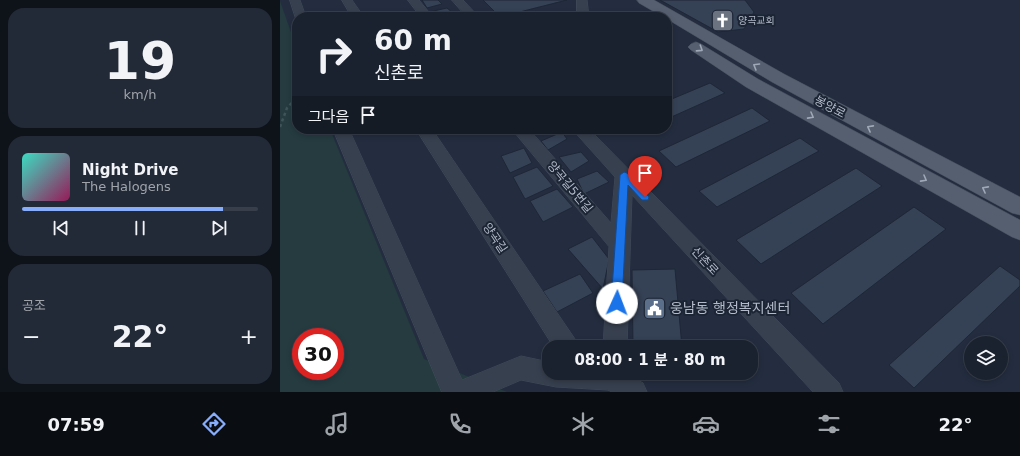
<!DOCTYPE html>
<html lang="ko">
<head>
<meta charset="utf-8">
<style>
  body { margin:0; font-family:"DejaVu Sans","Noto Sans KR",sans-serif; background:#232a37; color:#f1f3f6; height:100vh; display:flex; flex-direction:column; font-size:15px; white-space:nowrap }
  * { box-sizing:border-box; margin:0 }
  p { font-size:13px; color:#9fa4aa }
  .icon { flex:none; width:22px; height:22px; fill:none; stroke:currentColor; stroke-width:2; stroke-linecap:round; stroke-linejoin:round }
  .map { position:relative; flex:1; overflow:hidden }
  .sheet { display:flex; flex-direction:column; gap:8px; padding:8px; background:#0e131a; width:280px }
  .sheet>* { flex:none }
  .hud { position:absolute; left:12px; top:12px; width:380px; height:122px; border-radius:16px; box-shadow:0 2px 6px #0003,0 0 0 1px #383f4b; background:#1a222f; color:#f1f3f6; overflow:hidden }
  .fabs { position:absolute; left:684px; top:336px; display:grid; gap:8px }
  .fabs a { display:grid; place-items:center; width:44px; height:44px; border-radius:50%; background:#1a222f; box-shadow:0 2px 6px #0003,0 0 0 1px #383f4b; font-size:20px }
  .speed { position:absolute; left:12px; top:328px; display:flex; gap:8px; font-size:20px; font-weight:700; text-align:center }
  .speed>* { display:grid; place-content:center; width:52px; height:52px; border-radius:50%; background:#1a222f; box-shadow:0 2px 6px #0003,0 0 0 1px #383f4b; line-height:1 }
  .speed .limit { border:6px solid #d22; background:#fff; color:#111 }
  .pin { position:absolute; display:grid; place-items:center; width:34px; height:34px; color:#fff; margin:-41px -17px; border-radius:50% 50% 50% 0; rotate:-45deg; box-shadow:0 0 4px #0007 }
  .pin .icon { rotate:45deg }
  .me { position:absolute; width:44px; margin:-22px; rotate:2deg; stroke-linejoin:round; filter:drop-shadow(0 0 3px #0008) }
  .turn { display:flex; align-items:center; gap:14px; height:84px; padding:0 16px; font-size:18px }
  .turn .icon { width:52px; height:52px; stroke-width:2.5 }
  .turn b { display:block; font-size:28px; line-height:34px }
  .then { display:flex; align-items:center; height:38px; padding:0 16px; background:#0003; gap:8px; font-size:15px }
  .big { font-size:30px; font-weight:700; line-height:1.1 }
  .sheet .card { flex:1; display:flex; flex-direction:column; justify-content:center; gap:6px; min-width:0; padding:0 14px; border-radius:16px; background:#232a37 }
  .sheet .dial { align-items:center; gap:0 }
  .dial b { font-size:52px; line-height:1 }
  .song { display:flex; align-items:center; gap:12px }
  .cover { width:48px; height:48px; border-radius:6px; background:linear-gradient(135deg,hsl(170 70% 55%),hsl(330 70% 35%)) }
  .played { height:4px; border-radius:2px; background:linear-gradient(90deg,#87adfb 85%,#383f4b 85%) }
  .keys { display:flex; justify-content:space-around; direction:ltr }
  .heat { display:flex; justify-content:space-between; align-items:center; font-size:22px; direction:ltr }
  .trip { position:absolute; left:262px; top:340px; width:216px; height:40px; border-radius:16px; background:#1a222f; box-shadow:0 2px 6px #0003,0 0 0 1px #383f4b; font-weight:700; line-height:40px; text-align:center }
  .dock { display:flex; height:64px; justify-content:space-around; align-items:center; background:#0a0e13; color:#9fa4aa }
  .dock .icon { width:28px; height:28px }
  .dock .on { color:#87adfb }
  .dock b { font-size:18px; color:#f1f3f6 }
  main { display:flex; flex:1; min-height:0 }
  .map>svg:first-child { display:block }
</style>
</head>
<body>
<main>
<section class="sheet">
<div class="card dial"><b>19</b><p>km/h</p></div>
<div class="card">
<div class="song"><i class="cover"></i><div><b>Night Drive</b><p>The Halogens</p></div></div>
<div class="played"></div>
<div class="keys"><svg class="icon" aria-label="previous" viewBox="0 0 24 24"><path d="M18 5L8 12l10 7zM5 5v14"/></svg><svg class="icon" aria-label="pause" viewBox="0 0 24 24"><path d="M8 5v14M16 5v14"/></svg><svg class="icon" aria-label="next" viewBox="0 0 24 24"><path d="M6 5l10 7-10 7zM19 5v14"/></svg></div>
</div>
<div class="card"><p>공조</p>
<div class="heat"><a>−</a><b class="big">22°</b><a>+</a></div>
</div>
</section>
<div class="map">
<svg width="740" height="392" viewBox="0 0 740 392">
  <rect width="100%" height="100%" fill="#232d3f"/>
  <path fill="#253b40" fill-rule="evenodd" d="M0,1L17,49V129H50L144,359L227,392H0ZM21,337H55V371H21Z"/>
  <path fill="#354155" stroke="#1e2736" d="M142,0H158L162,4L147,8Z
    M203,0H287L220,17Z
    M380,0H465L474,12L464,29L438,32Z
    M167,8L173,13L153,17L149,12Z
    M430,83L445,93L387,119V101Z
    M472,108L490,121L396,167L379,151Z
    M282,132L287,139L268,150L261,141Z
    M520,138L539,151L437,207L419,191Z
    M244,148L252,163L230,173L221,156Z
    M301,152L309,161L291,172L279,157Z
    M257,167L273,186L245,199L233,177Z
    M576,168L602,186L481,264L456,240Z
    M317,171L329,182L304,194L297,179Z
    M277,189L293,207L263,222L250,201Z
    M634,207L666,229L543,324L511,293Z
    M312,237L329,259L323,289L288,249Z
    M720,266L740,280V286L634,388L609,365Z
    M395,269L402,347H353L352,270Z
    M300,274L313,293L277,312L263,291Z"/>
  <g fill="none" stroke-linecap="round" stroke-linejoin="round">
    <defs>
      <path id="minor" d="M10,0H20L26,17H17L16,19Z
        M62,0H72L84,17H72Z
        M128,0H139L153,17H141Z
        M172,0H183L199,17H187Z
        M297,0H307L309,17H297Z
        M53,129H69L182,380L241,356L269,362V373H346L363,383L367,392H332L328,390L276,387L241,380L213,392H162Z
        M136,129H152L295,339L299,347H274Z
        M232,129H249L331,223L335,177L292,129H309L559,383L563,392H533L352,195L347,347H323L329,247Z"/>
      <path id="primary" d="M357,0H374L504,74L740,197V215L732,213L492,82L387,19V17H383L359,3Z
        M416,42L421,44L478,79L740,220V240L732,237L466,87L411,50L408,47L411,44Z"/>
    </defs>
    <use href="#minor" stroke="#404958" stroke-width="1"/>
    <use href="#primary" stroke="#404958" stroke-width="1"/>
    <path stroke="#3e5458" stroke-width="2.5" stroke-dasharray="3 3" stroke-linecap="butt" d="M0,127L7,108L17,97"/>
    <use href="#minor" fill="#37404f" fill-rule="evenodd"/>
    <use href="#primary" fill="#555f6f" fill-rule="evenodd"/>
  </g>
  <defs><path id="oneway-chevron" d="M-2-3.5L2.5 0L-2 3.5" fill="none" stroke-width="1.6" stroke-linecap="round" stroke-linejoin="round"/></defs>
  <g stroke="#a0a9b8">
    <use href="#oneway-chevron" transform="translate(420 49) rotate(33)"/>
    <use href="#oneway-chevron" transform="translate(476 66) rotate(-149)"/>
    <use href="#oneway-chevron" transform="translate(531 116) rotate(29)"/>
    <use href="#oneway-chevron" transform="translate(590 128) rotate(-152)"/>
    <use href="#oneway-chevron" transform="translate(644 179) rotate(29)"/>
    <use href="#oneway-chevron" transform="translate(705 189) rotate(-152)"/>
  </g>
  <path fill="#1a73e8" stroke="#114b97" d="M344,172L347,173L369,197L368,200H362L348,185L342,303L341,307L337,308L333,307L331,303L340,175Z"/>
  <defs>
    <symbol id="church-square" viewBox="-11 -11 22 22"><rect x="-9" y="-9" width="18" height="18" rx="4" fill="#6b7280" stroke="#1c2534"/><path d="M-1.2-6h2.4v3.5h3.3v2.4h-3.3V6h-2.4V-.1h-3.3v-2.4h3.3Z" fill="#fff"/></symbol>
    <symbol id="civic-square" viewBox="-11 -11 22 22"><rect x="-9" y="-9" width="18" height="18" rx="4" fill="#5c6f8a" stroke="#1c2534"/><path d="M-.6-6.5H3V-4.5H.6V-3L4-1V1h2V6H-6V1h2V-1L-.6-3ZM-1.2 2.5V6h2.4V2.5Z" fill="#fff"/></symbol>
  </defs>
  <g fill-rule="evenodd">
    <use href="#church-square" x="430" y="8" width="25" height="25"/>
    <use href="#civic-square" x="362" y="296" width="25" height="25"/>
  </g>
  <g text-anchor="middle" stroke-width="4" stroke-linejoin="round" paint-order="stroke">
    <g font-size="10" fill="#b3bbca" stroke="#1c2534" text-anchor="start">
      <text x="458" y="24">양곡교회</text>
    </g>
    <g font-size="12" fill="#b3bbca" stroke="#1c2534">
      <text transform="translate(550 107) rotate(28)" y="4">봉양로</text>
      <text transform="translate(290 187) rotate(50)" y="4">양곡길5번길</text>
      <text transform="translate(215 238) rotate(56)" y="4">양곡길</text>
      <text transform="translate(425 261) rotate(47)" y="4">신촌로</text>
    </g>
    <g font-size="14" fill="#b3bbca" stroke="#1c2534" text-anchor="start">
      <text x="390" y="313">웅남동 행정복지센터</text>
    </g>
  </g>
</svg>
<div class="fabs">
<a><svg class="icon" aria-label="layers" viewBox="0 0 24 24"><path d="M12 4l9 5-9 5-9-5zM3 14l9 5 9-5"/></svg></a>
</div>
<div class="speed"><div class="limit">30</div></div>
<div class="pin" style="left:365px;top:197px;background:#d93025"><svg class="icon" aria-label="arrive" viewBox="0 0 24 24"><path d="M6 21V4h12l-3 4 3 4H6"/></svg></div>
<svg class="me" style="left:337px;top:303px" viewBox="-20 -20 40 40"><circle r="19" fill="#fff"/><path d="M0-13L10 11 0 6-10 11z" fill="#1a73e8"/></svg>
<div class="trip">08:00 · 1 분 · 80 m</div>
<div class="hud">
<div class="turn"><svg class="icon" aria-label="right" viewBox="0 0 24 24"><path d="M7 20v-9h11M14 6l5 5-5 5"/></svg><div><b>60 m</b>신촌로</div></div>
<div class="then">그다음<svg class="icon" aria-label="arrive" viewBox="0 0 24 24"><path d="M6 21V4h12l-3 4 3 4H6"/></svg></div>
</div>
</div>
</main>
<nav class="dock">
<b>07:59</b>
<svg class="icon on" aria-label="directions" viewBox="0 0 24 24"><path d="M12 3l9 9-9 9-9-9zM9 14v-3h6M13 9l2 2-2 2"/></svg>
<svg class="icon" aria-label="music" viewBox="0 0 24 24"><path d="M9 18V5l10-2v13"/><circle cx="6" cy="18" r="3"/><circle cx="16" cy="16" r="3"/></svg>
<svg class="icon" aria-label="phone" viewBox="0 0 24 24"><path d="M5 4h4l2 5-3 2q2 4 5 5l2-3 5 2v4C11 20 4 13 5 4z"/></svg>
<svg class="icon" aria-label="climate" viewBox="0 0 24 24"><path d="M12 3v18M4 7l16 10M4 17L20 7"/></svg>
<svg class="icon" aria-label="car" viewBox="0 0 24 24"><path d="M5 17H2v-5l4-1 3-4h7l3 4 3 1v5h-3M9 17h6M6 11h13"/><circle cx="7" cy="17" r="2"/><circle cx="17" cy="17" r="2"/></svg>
<svg class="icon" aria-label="filters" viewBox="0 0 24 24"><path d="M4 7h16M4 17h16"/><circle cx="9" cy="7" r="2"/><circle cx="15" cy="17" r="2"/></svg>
<b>22°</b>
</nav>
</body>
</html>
